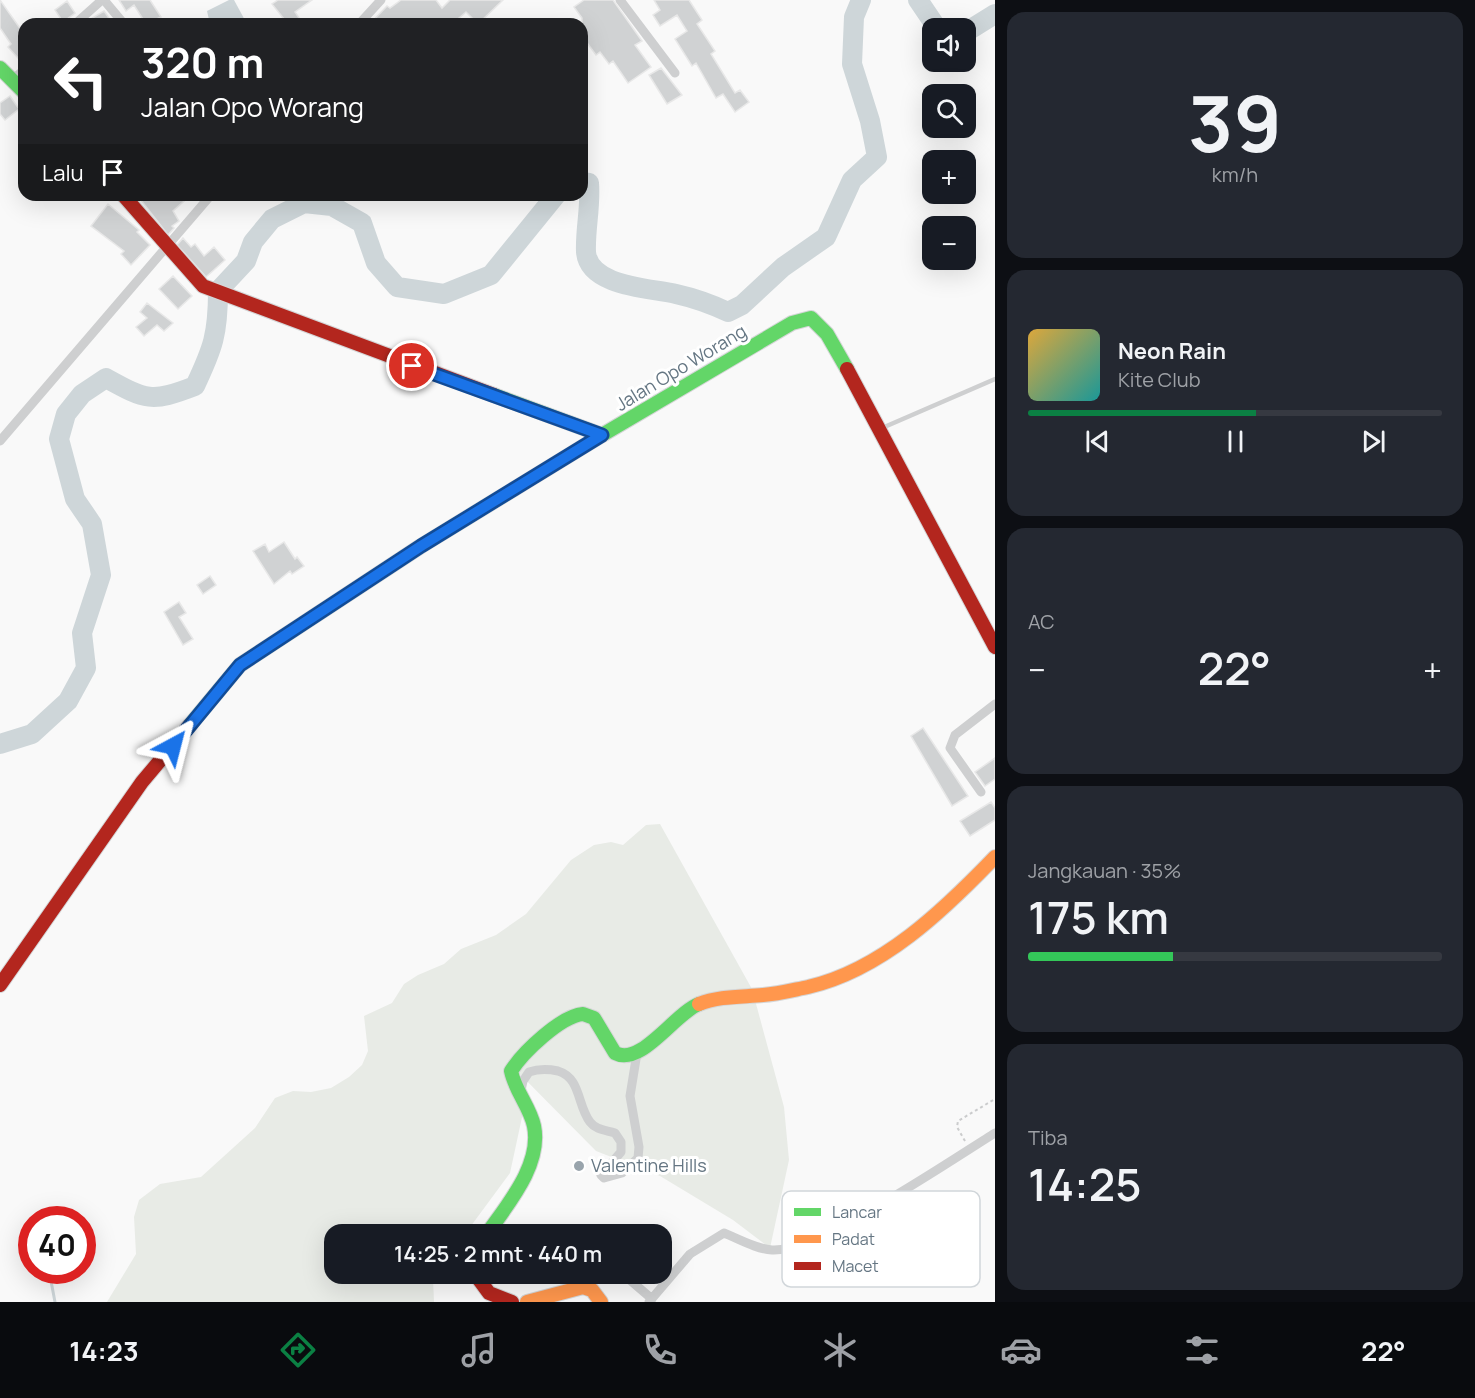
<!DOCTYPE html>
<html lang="id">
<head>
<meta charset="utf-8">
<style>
  body { margin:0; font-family:Manrope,sans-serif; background:#242831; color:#f1f3f6; height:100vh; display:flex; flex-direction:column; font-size:22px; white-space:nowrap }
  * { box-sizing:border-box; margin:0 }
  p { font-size:20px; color:#9ea1a6 }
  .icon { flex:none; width:33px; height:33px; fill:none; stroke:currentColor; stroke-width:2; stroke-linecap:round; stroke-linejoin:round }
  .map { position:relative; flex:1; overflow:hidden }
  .side { display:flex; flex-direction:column; gap:12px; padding:12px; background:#0d0f14; width:480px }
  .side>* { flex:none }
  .banner { position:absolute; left:18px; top:18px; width:570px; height:183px; border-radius:18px; box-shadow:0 6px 24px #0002; background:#202124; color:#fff; overflow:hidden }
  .controls { position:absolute; left:922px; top:18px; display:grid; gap:12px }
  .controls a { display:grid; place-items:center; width:54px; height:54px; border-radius:12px; background:#171b24; box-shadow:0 6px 24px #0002; font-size:30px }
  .speed { position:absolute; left:18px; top:1206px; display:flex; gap:12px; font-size:30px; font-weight:700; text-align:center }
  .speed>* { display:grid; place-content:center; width:78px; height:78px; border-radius:50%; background:#171b24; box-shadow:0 6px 24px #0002; line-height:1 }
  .speed .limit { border:9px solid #d22; background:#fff; color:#111 }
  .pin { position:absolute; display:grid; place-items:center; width:51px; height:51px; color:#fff; margin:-26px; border:3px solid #fff; border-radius:50%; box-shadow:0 2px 6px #0007 }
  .me { position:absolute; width:66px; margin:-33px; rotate:38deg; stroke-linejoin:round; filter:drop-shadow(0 0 4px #0008) }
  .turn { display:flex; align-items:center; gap:21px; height:126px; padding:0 24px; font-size:27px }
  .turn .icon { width:78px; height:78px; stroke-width:2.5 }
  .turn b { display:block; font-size:42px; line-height:51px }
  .then { display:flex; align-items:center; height:57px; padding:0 24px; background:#0003; gap:12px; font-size:22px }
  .big { font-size:45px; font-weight:600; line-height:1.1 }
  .side .widget { flex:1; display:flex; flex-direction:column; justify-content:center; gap:9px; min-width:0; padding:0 21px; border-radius:18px; background:#242831 }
  .side .dial { align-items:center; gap:0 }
  .dial b { font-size:78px; line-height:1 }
  .song { display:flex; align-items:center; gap:18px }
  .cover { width:72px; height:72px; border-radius:9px; background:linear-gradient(135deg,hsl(40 70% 55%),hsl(180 70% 35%)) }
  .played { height:6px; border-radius:3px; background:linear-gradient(90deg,#0b8043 55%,#363941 55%) }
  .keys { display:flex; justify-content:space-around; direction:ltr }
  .heat { display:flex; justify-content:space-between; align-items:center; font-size:33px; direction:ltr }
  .charge { height:9px; border-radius:4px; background:linear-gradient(90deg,#34c759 35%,#363941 0) }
  .trip { position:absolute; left:324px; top:1224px; width:348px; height:60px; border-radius:18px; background:#171b24; box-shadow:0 6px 24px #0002; font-weight:600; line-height:60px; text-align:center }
  .tabs { display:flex; height:96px; justify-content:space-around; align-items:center; background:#090b0e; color:#9ea1a6 }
  .tabs .icon { width:42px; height:42px }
  .tabs .current { color:#0b8043 }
  .tabs b { font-size:27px; color:#f1f3f6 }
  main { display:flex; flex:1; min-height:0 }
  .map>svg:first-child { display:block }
</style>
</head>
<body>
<main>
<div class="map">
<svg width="995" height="1302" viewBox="0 0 995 1302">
  <rect width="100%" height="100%" fill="#f9f9f9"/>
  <path fill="#e8ebe6" d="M660,824L752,989L784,1107L789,1160L770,1248L733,1220L660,1176L596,1151L507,1061L524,1108L510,1173L465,1234H334V1274H437L433,1279L434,1302H107L136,1254L134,1217L139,1200L160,1184L201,1177L255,1128L275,1098L293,1091L311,1092L331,1088L349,1077L362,1065L368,1051L364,1016L392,1003L404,984L418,975L444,964L461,949L496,935L526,914L571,860L594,845L611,842L623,845L646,825Z"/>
  <path fill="#ced6d9" d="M229,0H234L247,24H210L207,11Z"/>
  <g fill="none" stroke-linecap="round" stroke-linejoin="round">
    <path stroke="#ced6d9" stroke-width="3" d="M66,1211L67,1220
      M53,1270L51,1281L55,1302"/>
    <path stroke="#ced6d9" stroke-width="20" d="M918,0L937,28
      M966,32L995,14
      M582,182L589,183C591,207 585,229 586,252C589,287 651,288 676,294C694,298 711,304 728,312L742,305L783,267L826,237L852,180L877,157L870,121L852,64L854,17L861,0
      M0,744L32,734L68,701L86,668L82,633L101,575L92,524L75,499L59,439L66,414L82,394L106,378C146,400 151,403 195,386C213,348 218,334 218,291L246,261L253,242L272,219L304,203L332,206L362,223L376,263L397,287L444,294L491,275L556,195"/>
  </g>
  <path fill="#d0d2d3" stroke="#e8e8e8" stroke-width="1.5" d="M0,0L24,34V53L18,58L8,47L11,44L0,28Z
    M119,0H150L161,17L146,24L134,5L126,11Z
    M278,0H312L295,12L303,24H288L272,4Z
    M401,0H436L442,8L450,0H503L478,24L466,12L452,24H370L387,6L390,8Z
    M584,0H613L642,41L635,45L651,67L628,83L613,61L609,64L600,52L596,55L582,36V18L574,7Z
    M654,0H689L702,20L697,24L715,51L711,54L735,93L740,90L749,102L735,112L723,94L716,98L696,63L692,66L675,39L687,31L677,15L660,26L653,15L660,10Z
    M67,1L75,13L63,22L55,10Z
    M104,11L113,24H85L89,20Z
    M661,68L682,95L667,104L649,75Z
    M10,96L19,109L5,120L0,114V103Z
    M137,195H191L173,211L179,221L172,226L174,228L168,235Z
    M108,204L139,230L137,232L150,245L131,265L121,254L124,251L91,226Z
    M183,238L191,247L195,244L204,256L214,247L225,260L206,277L177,245Z
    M173,276L192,296L178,309L159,289Z
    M147,303L173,323L164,331L157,325L144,336L136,327L147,318L140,312Z
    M284,542L295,559L297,557L304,566L292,574L290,571L274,584L253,551L265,544L269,552Z
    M210,576L216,585L203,594L197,585Z
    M179,602L186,613L179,617L193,639L183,645L164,612Z
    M923,728L968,796L952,806L911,736Z
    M995,758V779L985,786L975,772Z
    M991,802L995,808V820L970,836L960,821Z"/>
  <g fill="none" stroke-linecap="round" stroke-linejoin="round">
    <defs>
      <path id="fast" d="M0,68L24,92
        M494,395L602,435L792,323L811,318L827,334L847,369
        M190,725L240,665L421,546L514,489
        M487,1234C507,1205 542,1165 534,1126C530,1107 515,1091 511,1071C523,1052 561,1016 583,1014L594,1018L615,1053C641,1067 675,1013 699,1004"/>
      <path id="slow" d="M514,489L602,435
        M699,1004C719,996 742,997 763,995C778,994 793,990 808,987C882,970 944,910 995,857
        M527,1302L583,1287L592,1290L601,1302"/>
      <path id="jam" d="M123,195L203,286L494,395
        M847,369L995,647
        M0,985L142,782L190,725
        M475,1274L489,1293L512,1302"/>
    </defs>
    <use href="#fast" stroke="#d5d6d7" stroke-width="16"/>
    <use href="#slow" stroke="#d5d6d7" stroke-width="16"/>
    <use href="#jam" stroke="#d5d6d7" stroke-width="16"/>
    <path stroke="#cbcccd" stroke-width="2" stroke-dasharray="3 3" stroke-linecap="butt" d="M965,1141L957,1127L958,1121L995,1099"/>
    <path stroke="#cecfd0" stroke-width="4.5" d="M882,428L995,379"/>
    <path stroke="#cecfd0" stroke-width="9" d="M104,0L124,24
      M620,0L675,73
      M75,24L102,0
      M359,24L381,0
      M12,80L24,70
      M0,441L211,195
      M981,792L950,748L955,735L995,704
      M520,1095L523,1081L529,1072C538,1069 548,1069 558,1071C581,1078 577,1105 590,1122C596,1130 606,1130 615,1133L621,1142V1152L601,1175L604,1178L622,1173L638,1158L639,1147L630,1096L637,1053
      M623,1274L652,1299
      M649,1302L690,1254L724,1233C739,1239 756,1249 772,1250C815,1253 953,1159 995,1133"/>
    <use href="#fast" stroke="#63d668" stroke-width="14"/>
    <use href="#slow" stroke="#ff974d" stroke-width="14"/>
    <use href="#jam" stroke="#b3261e" stroke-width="14"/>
  </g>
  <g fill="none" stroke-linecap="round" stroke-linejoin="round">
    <defs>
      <path id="route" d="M173,746L240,665L421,546L602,435L412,366"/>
    </defs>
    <use href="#route" stroke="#114b97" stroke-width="15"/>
    <use href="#route" stroke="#1a73e8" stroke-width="10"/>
  </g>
  <circle fill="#99a4ac" stroke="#fff" stroke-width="2" cx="579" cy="1166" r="6"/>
  <g text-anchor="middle" stroke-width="6" stroke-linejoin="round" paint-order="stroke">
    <g font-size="18" fill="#657683" stroke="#fff">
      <text transform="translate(681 368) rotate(-31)" y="6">Jalan Opo Worang</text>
    </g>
    <g font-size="18" fill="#657683" stroke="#fff" text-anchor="start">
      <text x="591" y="1172">Valentine Hills</text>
    </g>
  </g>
  <rect x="782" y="1191" width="198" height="96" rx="9" fill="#fff" stroke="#d1d6da" stroke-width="1.5"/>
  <rect x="794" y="1208" width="27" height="8" fill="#63d668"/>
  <rect x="794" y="1235" width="27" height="8" fill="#ff974d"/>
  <rect x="794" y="1262" width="27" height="8" fill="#b3261e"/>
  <g font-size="16" fill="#657683">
    <text x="832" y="1218">Lancar</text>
    <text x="832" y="1245">Padat</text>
    <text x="832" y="1272">Macet</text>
  </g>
</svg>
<div class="controls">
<a><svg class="icon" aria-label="sound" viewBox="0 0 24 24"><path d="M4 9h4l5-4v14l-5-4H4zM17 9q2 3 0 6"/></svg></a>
<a><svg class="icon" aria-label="search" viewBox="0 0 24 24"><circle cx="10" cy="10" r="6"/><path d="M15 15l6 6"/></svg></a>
<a>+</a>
<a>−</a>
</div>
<div class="speed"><div class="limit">40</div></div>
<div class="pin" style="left:412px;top:366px;background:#d93025"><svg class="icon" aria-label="arrive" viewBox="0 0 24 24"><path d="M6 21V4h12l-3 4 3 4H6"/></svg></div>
<svg class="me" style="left:173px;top:746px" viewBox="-20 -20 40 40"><path d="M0-17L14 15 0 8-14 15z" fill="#1a73e8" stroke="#fff" stroke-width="4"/></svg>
<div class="trip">14:25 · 2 mnt · 440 m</div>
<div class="banner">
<div class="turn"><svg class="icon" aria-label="left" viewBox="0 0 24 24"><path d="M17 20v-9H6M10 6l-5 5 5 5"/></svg><div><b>320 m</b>Jalan Opo Worang</div></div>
<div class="then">Lalu<svg class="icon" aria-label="arrive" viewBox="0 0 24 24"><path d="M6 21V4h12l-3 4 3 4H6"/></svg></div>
</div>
</div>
<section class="side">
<div class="widget dial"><b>39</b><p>km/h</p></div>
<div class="widget">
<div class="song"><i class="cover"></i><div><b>Neon Rain</b><p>Kite Club</p></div></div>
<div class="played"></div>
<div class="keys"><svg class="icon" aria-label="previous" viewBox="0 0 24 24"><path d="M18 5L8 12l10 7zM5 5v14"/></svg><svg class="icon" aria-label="pause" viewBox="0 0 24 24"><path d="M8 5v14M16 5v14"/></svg><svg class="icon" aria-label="next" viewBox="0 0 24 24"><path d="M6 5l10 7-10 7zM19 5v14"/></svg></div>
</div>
<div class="widget"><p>AC</p>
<div class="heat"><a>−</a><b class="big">22°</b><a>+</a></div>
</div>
<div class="widget"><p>Jangkauan · 35%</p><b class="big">175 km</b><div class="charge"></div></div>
<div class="widget"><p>Tiba</p><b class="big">14:25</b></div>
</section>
</main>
<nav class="tabs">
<b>14:23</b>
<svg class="icon current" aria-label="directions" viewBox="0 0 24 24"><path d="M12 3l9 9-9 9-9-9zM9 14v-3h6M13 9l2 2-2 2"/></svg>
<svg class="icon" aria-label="music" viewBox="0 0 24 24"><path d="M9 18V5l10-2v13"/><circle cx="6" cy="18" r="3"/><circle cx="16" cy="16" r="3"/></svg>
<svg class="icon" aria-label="phone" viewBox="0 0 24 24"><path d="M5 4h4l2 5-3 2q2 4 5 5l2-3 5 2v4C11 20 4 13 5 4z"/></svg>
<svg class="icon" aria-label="climate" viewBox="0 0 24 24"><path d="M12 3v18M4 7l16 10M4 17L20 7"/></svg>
<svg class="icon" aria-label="car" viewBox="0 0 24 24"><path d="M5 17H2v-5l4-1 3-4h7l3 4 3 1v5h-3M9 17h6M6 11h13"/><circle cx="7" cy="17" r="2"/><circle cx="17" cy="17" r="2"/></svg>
<svg class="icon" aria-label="filters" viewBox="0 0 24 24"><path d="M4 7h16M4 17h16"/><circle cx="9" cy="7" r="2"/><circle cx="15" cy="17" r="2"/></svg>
<b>22°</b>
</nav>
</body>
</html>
